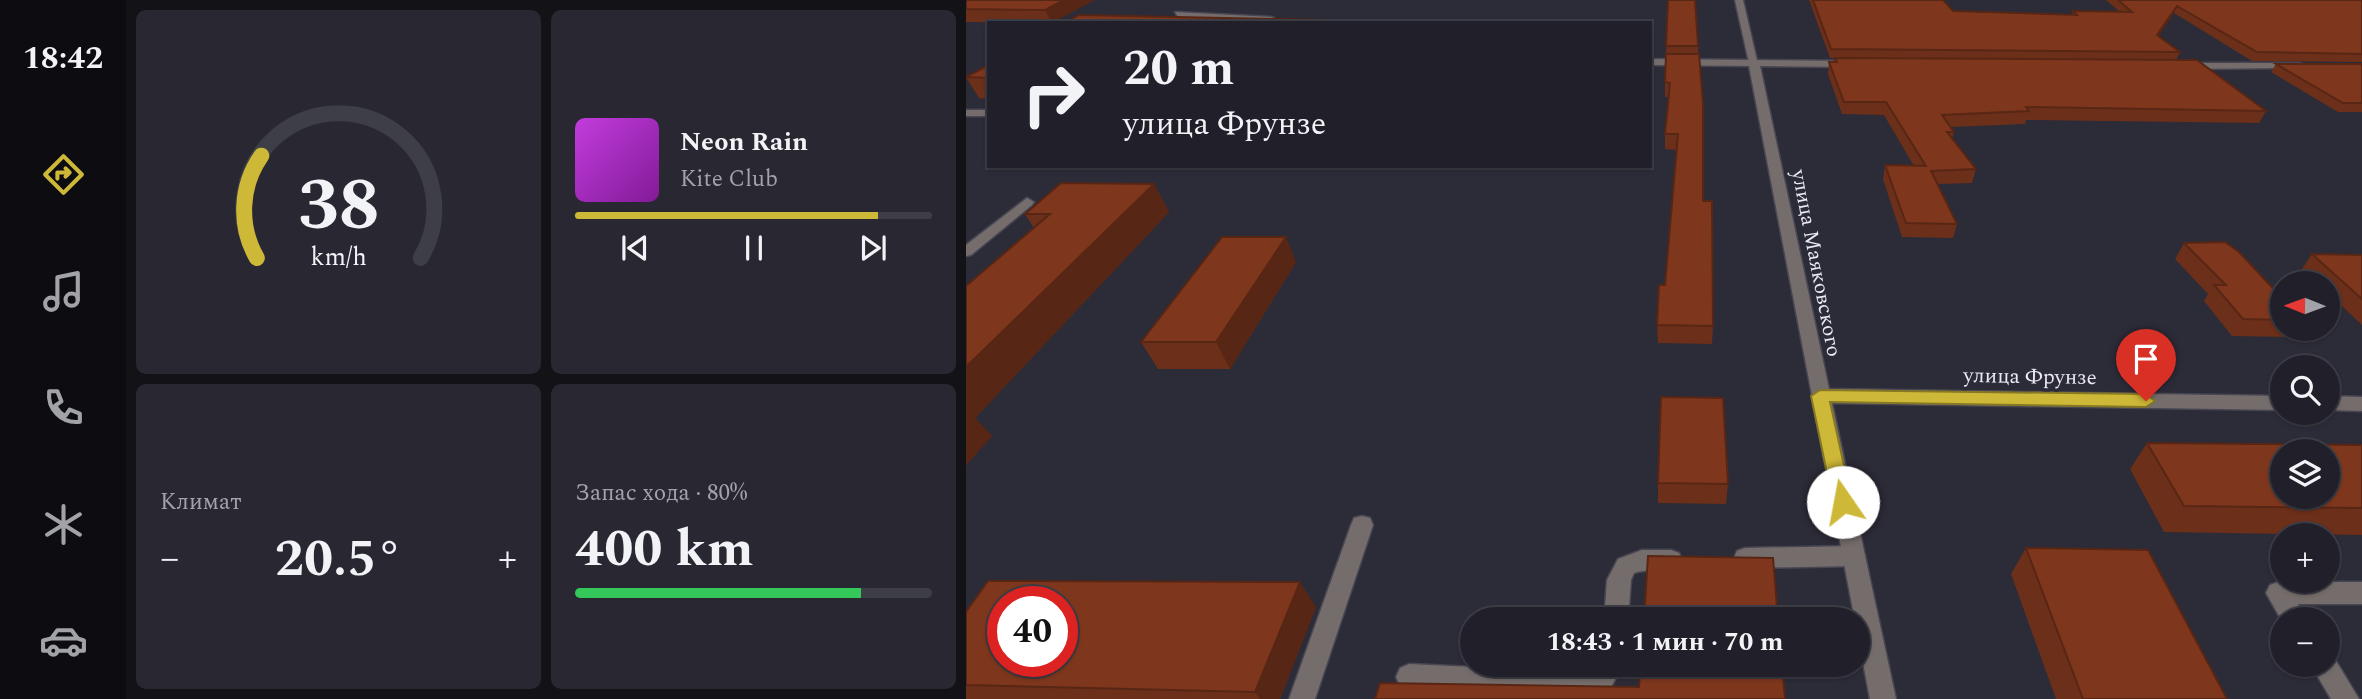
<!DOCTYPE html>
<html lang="ru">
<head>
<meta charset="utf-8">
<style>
  body { margin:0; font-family:Spectral,serif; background:#292832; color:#f1f3f6; height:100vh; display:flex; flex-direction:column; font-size:26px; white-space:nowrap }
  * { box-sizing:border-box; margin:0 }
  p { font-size:23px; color:#a2a3a8 }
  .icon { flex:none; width:38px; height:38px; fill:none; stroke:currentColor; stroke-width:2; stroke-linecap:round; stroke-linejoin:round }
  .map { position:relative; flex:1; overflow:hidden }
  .drawer { display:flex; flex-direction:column; gap:10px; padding:10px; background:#121217; width:840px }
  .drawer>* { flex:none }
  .guide { position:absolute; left:21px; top:21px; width:665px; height:147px; border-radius:0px; box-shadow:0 2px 5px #0004,0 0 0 2px #3e3e47; background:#21202a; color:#f1f3f6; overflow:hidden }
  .needle { width:46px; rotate:271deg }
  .tools { position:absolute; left:1304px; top:271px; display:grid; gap:14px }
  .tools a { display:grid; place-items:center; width:70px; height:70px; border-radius:50%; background:#21202a; box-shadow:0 2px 5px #0004,0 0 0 2px #3e3e47; font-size:35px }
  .speed { position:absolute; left:21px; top:586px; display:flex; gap:14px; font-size:35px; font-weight:700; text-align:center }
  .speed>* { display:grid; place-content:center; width:91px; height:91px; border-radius:50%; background:#21202a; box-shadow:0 2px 5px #0004,0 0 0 2px #3e3e47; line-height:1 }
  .speed .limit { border:10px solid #d22; background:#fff; color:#111 }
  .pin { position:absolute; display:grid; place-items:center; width:60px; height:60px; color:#fff; margin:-72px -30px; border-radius:50% 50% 50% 0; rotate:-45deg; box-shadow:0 0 7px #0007 }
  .pin .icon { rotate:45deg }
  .me { position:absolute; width:77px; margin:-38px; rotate:348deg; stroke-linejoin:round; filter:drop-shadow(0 0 5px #0008) }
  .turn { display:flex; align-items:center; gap:24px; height:147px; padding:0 21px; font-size:32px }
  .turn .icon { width:91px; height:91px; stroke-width:2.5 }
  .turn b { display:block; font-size:49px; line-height:60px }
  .big { font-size:52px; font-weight:700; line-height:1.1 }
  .drawer .card { flex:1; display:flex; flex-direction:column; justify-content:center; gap:10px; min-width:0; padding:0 24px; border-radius:10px; background:#292832 }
  .drawer .dial { align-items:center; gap:0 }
  .dial svg { height:182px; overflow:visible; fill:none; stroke:#3e3e47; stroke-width:7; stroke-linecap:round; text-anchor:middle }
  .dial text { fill:#f1f3f6; stroke:none }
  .song { display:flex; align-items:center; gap:21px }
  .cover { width:84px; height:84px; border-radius:10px; background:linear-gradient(135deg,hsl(290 70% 55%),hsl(290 70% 35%)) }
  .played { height:7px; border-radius:4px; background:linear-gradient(90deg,#ceb837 85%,#3e3e47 85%) }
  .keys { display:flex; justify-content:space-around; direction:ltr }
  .heat { display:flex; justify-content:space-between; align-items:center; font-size:38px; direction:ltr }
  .charge { height:10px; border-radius:5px; background:linear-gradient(90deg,#34c759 80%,#3e3e47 0) }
  .drawer .tiles { flex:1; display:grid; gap:10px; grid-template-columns:repeat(2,1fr) }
  .trip { position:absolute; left:494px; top:607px; width:410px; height:70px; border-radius:35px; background:#21202a; box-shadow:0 2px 5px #0004,0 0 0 2px #3e3e47; font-weight:700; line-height:70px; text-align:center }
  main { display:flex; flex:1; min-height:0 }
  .dock { display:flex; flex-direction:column; width:126px; justify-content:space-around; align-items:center; background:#0d0d11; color:#a2a3a8 }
  .dock .icon { width:49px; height:49px }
  .dock .on { color:#ceb837 }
  .dock b { font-size:32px; color:#f1f3f6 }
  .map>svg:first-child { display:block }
</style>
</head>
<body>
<main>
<nav class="dock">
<b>18:42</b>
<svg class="icon on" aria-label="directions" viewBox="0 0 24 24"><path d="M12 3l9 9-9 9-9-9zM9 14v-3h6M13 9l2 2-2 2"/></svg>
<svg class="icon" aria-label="music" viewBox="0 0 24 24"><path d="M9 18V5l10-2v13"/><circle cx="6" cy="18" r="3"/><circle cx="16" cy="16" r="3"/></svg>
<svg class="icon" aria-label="phone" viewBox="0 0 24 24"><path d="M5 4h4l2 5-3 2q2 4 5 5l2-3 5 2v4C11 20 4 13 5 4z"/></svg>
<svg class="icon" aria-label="climate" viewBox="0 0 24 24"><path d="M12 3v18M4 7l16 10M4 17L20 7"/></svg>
<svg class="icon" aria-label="car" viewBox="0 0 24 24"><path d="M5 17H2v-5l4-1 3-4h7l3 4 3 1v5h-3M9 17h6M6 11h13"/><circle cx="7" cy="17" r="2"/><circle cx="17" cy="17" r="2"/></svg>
</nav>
<section class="drawer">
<div class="tiles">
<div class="card dial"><svg viewBox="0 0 100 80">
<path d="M14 69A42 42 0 1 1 86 69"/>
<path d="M14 69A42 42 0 0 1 16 24" stroke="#ceb837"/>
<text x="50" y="56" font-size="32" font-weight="700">38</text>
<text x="50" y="72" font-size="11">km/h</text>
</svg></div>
<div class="card">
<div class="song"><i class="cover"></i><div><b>Neon Rain</b><p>Kite Club</p></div></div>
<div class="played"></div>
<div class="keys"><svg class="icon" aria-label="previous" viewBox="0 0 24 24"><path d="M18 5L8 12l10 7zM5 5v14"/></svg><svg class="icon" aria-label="pause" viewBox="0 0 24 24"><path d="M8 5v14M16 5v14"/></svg><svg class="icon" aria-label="next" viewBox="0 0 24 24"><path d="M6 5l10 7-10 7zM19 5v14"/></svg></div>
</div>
<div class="card"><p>Климат</p>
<div class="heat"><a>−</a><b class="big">20.5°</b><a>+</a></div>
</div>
<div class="card"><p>Запас хода · 80%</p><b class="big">400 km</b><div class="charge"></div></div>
</div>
</section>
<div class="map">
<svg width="1396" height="699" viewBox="0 0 1396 699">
  <rect width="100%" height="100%" fill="#2c2b38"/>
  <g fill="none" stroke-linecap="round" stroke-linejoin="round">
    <defs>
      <path id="service" d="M209,12L306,17L311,20L306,23L212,17Z
        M61,198L68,202L66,205L5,255L0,256V245Z
        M396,516L404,518L407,525L349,699H323L385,525L388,518Z
        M888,546L896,549L899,556L896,563L888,566L779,568L771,565L768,558L771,551L779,548Z
        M676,550H705L713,553L716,560L713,567C698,572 683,568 668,573L665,580L662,620H638L641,580L652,559Z
        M1312,582H1396V604H1332L1341,620L1316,621L1300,593L1304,585Z
        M1362,654L1367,656L1393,699H1365L1345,665H1362Z
        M443,664L617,672L629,665H657L645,687L617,698L443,690L434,686L430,677L434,668Z"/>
      <path id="minor" d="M769,0H777L792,65L783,63Z"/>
      <path id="tertiary" d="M684,59L887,61L892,64L887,67L794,66L863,389L1316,396V410L866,403L930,699H904L783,66L684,65Z
        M1332,63L1336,64V68L1216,69L1211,66L1216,63Z
        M0,110H23V116H0Z
        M1362,396L1396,397V411L1362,410Z"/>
    </defs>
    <use href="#service" stroke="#474652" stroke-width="3"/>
    <use href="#minor" stroke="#474652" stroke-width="3"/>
    <use href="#tertiary" stroke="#474652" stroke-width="3"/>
    <use href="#service" fill="#756d6c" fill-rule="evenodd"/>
    <use href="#minor" fill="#756d6c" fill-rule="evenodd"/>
    <use href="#tertiary" fill="#756d6c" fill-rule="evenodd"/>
  </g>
  <path fill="#6c2f19" d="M0,0H128L86,23L0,22Z
    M702,0L732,46L737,201L747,326L746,344L692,343L691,325L699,285L711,150L699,149V134L702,97H699V82Z
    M843,0H977L987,11L1106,15L1107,11L1154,12L1140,0H1396V62L1286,61L1208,13L1192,36L1214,52L1210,60L1300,111L1293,123L1060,120L1059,124L985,127L988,132L986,139L1010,169L1006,183L972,184L991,224L987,238L936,237L917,179L919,165L948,166L918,115L876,114L862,74L863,62H868L869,58H864Z
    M1310,64H1396V112H1372L1305,72Z
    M23,65V99L13,98L0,77Z
    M188,184L203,212L9,418L26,436L0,465V286L68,228L59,214Z
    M1218,243L1316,298V329H1330L1324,337L1266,336L1238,301L1242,294L1209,259Z
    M1346,254L1396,255V325L1362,293V284H1351L1336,269Z
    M330,262L264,369H192L175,342Z
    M1181,443L1396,445V535L1198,532L1164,469Z
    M692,483L762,484L760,504L692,503Z
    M1060,548L1261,699H1090L1045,574Z
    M350,607L314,699H0V612Z"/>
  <path fill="#582614" d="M98,0H128L86,23L79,10Z
    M1211,6L1208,13L1188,43L1191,35Z
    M188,184L203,212L9,418L26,436L0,465V367Z
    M320,237L330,262L264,369L250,342Z
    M334,582L350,607L314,699H294L289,692Z"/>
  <path fill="#7e371d" stroke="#582614" stroke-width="2" fill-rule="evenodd" d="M0,0H98L79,10L0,9Z
    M702,0H729L732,46H700Z
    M847,0H977L987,11L1111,15L1107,11L1166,12L1152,0H1396V54L1291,52L1211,6L1191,35L1214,52L865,49Z
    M113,15L409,21L408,23H99Z
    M700,54H733L737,104V201H746L747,326L691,325L693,285H699L712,134H699L704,83L699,82Z
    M869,58L1231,60L1300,111L1060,107L1063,111L976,115L988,132H981L1010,169L965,171L991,224L940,223L919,165L960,166L920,102H878L863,62H871Z
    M1310,64H1396V103H1377Z
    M23,65V78L0,77Z
    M95,183L188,184L0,367V286L84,214H59Z
    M256,237H320L250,342H175Z
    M1259,242L1273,252L1316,298V320L1277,319L1248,285H1260L1218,243Z
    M1346,254L1396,255V299Z
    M695,397L757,398L762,484L692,483Z
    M1181,443L1396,445V508L1218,506ZM1316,452H1362V497H1316Z
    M1060,548L1182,550L1261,699H1117Z
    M682,556L807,558L812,620H678Z
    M22,581L334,582L289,692L0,685V612ZM37,602H96V662H37Z
    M675,665H816L819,699H409L414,683L673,687Z"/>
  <path fill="#ceb837" stroke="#867824" stroke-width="2" d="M854,390L1180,394L1189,401L1180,407L864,402L886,502L883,508H870L867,502L845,396Z"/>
  <g text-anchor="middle" stroke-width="7" stroke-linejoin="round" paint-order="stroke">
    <g font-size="21" fill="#ebeaf3" stroke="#2c2b38">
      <text transform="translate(851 263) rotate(79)" y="7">улица Маяковского</text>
      <text transform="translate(1064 376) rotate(1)" y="7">улица Фрунзе</text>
    </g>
  </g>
</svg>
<div class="tools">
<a><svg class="needle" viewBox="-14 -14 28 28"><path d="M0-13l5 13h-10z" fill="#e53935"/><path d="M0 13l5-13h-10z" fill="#a2a3a8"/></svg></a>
<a><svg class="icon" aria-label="search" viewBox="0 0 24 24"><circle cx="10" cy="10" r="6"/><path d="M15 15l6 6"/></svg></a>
<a><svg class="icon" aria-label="layers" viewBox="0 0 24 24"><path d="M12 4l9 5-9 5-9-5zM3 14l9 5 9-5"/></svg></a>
<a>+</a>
<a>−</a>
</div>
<div class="speed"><div class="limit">40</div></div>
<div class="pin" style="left:1180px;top:401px;background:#d93025"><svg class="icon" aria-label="arrive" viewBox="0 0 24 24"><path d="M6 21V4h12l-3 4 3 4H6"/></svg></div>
<svg class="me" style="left:877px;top:502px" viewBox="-20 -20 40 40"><circle r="19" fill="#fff"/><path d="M0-13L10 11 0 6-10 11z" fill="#ceb837"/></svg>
<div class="trip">18:43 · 1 мин · 70 m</div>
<div class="guide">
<div class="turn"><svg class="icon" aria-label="right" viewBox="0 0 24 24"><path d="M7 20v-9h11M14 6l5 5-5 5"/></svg><div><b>20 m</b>улица Фрунзе</div></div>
</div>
</div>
</main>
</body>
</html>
